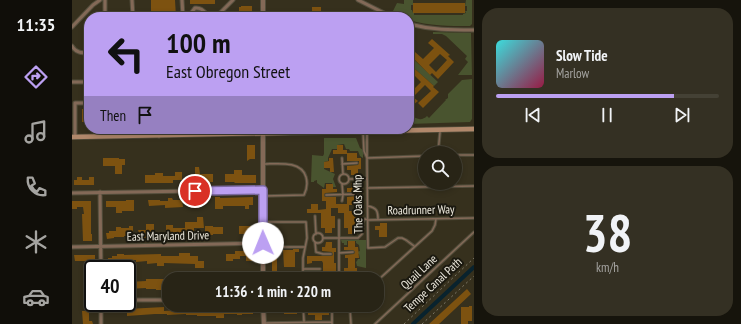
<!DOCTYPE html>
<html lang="en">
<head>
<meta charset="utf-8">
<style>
  body { margin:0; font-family:"PT Sans Narrow",sans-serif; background:#343023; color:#f1f3f6; height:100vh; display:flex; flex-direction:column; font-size:15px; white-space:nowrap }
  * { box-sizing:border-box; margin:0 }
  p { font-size:13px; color:#a5a4a1 }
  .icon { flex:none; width:22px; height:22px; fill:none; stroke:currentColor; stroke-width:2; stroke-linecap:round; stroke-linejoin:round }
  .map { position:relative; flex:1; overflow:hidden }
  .details { display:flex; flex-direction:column; gap:8px; padding:8px; background:#16140c; width:267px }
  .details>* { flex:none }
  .hud { position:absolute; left:12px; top:12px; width:330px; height:122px; border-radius:16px; box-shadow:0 2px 6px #0003,0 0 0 1px #444135; background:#bca0f2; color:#111; overflow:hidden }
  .fabs { position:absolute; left:346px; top:146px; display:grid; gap:8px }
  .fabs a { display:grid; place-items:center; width:44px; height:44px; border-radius:50%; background:#282416; box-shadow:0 2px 6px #0003,0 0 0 1px #444135; font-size:20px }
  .speed { position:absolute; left:12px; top:260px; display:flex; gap:8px; font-size:20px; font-weight:700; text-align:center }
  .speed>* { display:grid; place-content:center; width:52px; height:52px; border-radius:50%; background:#282416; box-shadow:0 2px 6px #0003,0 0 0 1px #444135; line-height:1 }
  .speed .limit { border:2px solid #111; border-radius:6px; background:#fff; color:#111 }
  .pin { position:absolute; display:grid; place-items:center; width:34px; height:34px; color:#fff; margin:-17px; border:2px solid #fff; border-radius:50%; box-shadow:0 1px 4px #0007 }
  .me { position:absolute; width:44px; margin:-22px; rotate:359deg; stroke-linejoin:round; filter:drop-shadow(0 0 3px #0008) }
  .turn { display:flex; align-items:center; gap:14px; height:84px; padding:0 16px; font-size:18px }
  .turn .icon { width:52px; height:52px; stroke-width:2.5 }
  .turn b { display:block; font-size:28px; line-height:34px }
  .then { display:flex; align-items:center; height:38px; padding:0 16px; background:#0003; gap:8px; font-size:15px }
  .details .tile { flex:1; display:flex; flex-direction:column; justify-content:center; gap:6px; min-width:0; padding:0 14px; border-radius:16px; background:#343023 }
  .details .dial { align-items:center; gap:0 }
  .dial b { font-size:52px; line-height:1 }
  .song { display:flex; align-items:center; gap:12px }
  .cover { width:48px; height:48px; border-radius:6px; background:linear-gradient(135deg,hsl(180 70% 55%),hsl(340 70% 35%)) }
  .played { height:4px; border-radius:2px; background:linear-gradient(90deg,#bca0f2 80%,#444135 80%) }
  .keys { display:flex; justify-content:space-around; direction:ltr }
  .trip { position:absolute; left:90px; top:272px; width:222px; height:40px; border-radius:16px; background:#282416; box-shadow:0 2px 6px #0003,0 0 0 1px #444135; font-weight:600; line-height:40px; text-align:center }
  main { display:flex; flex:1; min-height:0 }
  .tab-bar { display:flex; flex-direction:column; width:72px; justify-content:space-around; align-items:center; background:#100e09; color:#a5a4a1 }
  .tab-bar .icon { width:28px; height:28px }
  .tab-bar .active { color:#bca0f2 }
  .tab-bar b { font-size:18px; color:#f1f3f6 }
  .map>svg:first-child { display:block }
</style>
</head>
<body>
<main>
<nav class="tab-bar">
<b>11:35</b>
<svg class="icon active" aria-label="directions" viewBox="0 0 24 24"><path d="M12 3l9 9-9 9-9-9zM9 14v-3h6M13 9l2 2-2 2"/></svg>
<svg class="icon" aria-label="music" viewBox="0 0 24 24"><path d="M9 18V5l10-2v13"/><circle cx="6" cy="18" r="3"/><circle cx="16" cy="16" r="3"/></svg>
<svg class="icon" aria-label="phone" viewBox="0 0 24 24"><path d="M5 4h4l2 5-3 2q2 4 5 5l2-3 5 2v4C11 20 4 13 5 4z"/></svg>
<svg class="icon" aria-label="climate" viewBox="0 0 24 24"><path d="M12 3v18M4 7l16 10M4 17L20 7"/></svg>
<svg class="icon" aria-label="car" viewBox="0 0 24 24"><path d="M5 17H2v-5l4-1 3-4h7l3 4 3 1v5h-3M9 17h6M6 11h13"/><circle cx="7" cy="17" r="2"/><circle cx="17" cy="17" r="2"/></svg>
</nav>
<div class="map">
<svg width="402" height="324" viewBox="0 0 402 324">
  <rect width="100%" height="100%" fill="#36301d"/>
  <path fill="#49542f" d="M332,0H341V5H339V10H340L341,13H342V15H391V14L394,13L393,11H395V6H393L394,0H400V24L398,26C377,26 357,26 337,20V17H328L320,13L325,3L332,4Z
    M361,32L399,33L400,75H386L396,62L393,59L395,56L374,36L370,34H361Z
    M337,56L339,57L366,82L362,86L343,69L338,72H337Z
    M400,79V119L398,122L337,124V116L340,119L342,117C347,120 351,120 355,116L357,118L374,100H373L376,98V94L390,80Z
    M252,138H284L288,148L291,150V158L288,156L286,151H278L277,149H274L272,144L265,145V149H260L256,158V161L252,162V169L263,174L261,179L264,187H261L260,183H253L252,188L245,183V180L242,181V182H239L240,155L251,156L252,154Z
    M269,240H294V268L285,266L284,262L285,261L286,259H288L287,254L284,253V252L288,251L287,245L284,243V241H275V245H272V243H270Z"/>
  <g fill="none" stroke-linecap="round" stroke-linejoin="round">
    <path stroke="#09232e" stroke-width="4" d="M341,324L402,267"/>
  </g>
  <path fill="#7d5210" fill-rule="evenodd" d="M79,0H103L104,17H79Z
    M118,0H143V4H118Z
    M341,3H393V13H341Z
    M169,6H180V17H167V7H169Z
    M240,7H249V17H212V12L240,11Z
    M360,39L378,55L376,56L382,62L366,79L360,73L358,75L339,56L343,52L351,59L362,48L356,43ZM368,54L375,60L364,72L357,65Z
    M343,69L362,86L361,87L367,92L351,108L346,103L359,91L353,85L341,97L346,101L341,105L337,101V94L349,82L343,76L337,81V76Z
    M10,109H17V122H10Z
    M175,145H183V159H178L175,161Z
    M265,145H271V150H275V153H285V158H289V169H286V175H279V170H275V166L286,165L287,163V161H275V154H261V150H265Z
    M31,158H47V159H53V165H50V174H43V166H31Z
    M257,158H261L262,172H258V168H252V162L257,161Z
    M123,167H127L128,174H141V182L123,183Z
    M162,170H170V175H184V183H163L162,182H153V174H162Z
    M103,172H110V180H101V183H73V175H83V173H91V176H103Z
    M5,177H10V180H17V177H22V185H2V180H5Z
    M279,183H286V188H289V199H286V205H277V211H282V217H286V228H283V234H276V228H272V213H266V208H259V216H263V228H260V233H253V228H249V213H235V209H239V204H246V210L254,209V201H250V189H254V184H261V189H265V192L253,193L252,195L253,197H264V204H275V197L285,196L287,194L285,192H275V188H279Z
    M143,197H148V198L181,197V205H177V209H173V206H151V209H143Z
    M96,198H100L101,200H110L111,207L93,208V205L77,206L76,200H88V201H96Z
    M54,200H62V211H50V213H44V207H34V201H54Z
    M0,201H19V234H20V241H11L10,214H12L11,207H5V209H0Z
    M125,217H131L132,228H122V234L96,235V230H94V225H101V228H113V222H125Z
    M308,223H315V237H307V230H303V226H308Z
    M74,224H82V238H64V236H52V237H42V238L35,239L34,233H37V231H44V227H49V228H57V226H61V233H67L66,230H74Z
    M133,226H141V227H151V234H141V235H138V236H133Z
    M167,226H184V234H167Z
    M276,241H283V247H286L287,258H283V268H285V272H282L281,279H270V273H272V268H276V258H273V255L282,254L283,252L281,250H272V247H276Z
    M254,242H260V248H264V252H262V263H264V277H256V279H236V271H251V263L250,261H240V263L235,264V256H259L261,255L260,252L250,251V247H253Z
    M221,249H227V252H223V267H212L211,250H221Z
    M163,251H178V254H184V261H174V256H168V259H161V261H154V254H163Z
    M107,253H118V256H126V261H132V268H123V264L92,263V266H85V263L75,264V261L64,262V260H55L54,259H42L43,265H40V263H36V258H40V256H45V254H52V255L89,254V256H107Z
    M200,254H205V279H200Z
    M2,255H23V261H3Z
    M14,272H20L21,299H14V280H12V274H14Z
    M74,279H92V281H97V290H84V289H74V288L55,289V282L74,281Z
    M395,289L399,294L367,324H357Z
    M212,305H223V310H225V314H212Z
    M236,305H257V315H250V320H243V315H236Z
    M142,306V312L149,311V306H152V309H164V306H167V309H174V306H181V314H170V315H165V314H152V318H144V316H125V315H114V314L95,315V314H83L55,316V309L92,307V311L105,310V308L118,307V310H128V307H132V310H138V307Z
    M397,306H400V321H396V324H389V307H397Z
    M10,311H17V321H20L21,324H11Z"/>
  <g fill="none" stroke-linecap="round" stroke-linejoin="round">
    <defs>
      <path id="service" d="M291,132L292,151L295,158
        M295,133V164L296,248L313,247L326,238H330L334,240L342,246
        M366,153L368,132
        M383,155H402
        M270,158L271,174
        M295,158L353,156
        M191,164C205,164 229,160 234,177C236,184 235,189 232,195L192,196
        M270,164L285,163
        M267 179a5 5 0 1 1 10 0a5 5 0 1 1-10 0Z
        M277,179H295
        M295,188L402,186
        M254,195L285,194
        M270,201L271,195L270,184
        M296,206C305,208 306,211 306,220
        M243,216L244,234
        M191,222H234L235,238L231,258V279
        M241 238a5 5 0 1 1 10 0a5 5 0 1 1-10 0Z
        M251,238H286L290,234L291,221L293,219L296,220L402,218
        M243,242L244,252L251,254H259
        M204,247H233
        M267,253L281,252
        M231,269H248
        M267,279V220
        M305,281L360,231L363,225L364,219
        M231,305L232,321
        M194,323L260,322
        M260,324V305
        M279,324L278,309L280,305
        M303,324L402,232"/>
      <path id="minor" d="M33,0V17
        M60,0L61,17
        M110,0L111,17
        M286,0L320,17
        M116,17L123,8C130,7 133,13 138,17
        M144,17L161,0
        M337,24C360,30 379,30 402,30
        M0,27L21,5L28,0
        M0,46C4,53 10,53 17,53
        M0,82H17
        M87,129V136
        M3,137V103H17
        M28,192L29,269
        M0,193L191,190
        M0,247L191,243
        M55,300H97
        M29,303V324"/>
      <path id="tertiary" d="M191,17V0
        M191,129V279
        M191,305L192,324"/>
      <path id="secondary" d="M0,137L402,129"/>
    </defs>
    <use href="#service" stroke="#534e3c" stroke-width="3.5"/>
    <use href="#minor" stroke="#534e3c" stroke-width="5"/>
    <use href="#tertiary" stroke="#534e3c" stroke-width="6"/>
    <use href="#secondary" stroke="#534e3c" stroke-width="6"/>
    <path stroke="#807b6b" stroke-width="1" stroke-dasharray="2 3" stroke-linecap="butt" d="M332,324L402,258
      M350,324L402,276"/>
    <use href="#service" stroke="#836957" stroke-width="1.5"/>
    <use href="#minor" stroke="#836957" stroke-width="3"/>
    <use href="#tertiary" stroke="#836957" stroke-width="4"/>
    <use href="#secondary" stroke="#b1886b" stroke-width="4.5"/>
  </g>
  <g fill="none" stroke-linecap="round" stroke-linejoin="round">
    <defs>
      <path id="route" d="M123,191L191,190V243"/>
    </defs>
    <use href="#route" stroke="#7a689d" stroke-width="10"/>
    <use href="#route" stroke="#bca0f2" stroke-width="7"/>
  </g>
  <g text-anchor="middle" stroke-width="4" stroke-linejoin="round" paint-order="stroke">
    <g font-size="12" fill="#eeeade" stroke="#1b1910">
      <text transform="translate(286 204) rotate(-91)" y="4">The Oaks Mhp</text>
      <text transform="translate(349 210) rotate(-1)" y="4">Roadrunner Way</text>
      <text transform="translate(96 236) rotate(-1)" y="4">East Maryland Drive</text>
      <text transform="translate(347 272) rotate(-43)" y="4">Quail Lane</text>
      <text transform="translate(361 285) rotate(-43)" y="4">Tempe Canal Path</text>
    </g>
  </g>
</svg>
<div class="fabs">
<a><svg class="icon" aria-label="search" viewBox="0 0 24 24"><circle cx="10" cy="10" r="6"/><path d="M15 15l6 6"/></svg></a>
</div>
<div class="speed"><div class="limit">40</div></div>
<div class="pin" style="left:123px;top:191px;background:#d93025"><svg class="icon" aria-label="arrive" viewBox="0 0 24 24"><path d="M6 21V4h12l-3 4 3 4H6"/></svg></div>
<svg class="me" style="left:191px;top:243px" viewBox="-20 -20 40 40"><circle r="19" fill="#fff"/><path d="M0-13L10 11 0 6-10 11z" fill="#bca0f2"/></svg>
<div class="trip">11:36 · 1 min · 220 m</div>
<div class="hud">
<div class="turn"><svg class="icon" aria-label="left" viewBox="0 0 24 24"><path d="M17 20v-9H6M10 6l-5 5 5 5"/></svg><div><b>100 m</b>East Obregon Street</div></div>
<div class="then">Then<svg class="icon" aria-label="arrive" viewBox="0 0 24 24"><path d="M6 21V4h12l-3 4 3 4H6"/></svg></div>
</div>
</div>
<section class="details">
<div class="tile">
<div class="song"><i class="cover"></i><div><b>Slow Tide</b><p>Marlow</p></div></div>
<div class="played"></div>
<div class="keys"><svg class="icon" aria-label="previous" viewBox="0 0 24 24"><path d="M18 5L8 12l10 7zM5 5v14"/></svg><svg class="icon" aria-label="pause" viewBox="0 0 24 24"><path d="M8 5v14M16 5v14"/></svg><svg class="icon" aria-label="next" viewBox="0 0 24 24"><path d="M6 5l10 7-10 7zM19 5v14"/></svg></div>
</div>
<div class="tile dial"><b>38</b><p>km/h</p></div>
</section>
</main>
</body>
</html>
